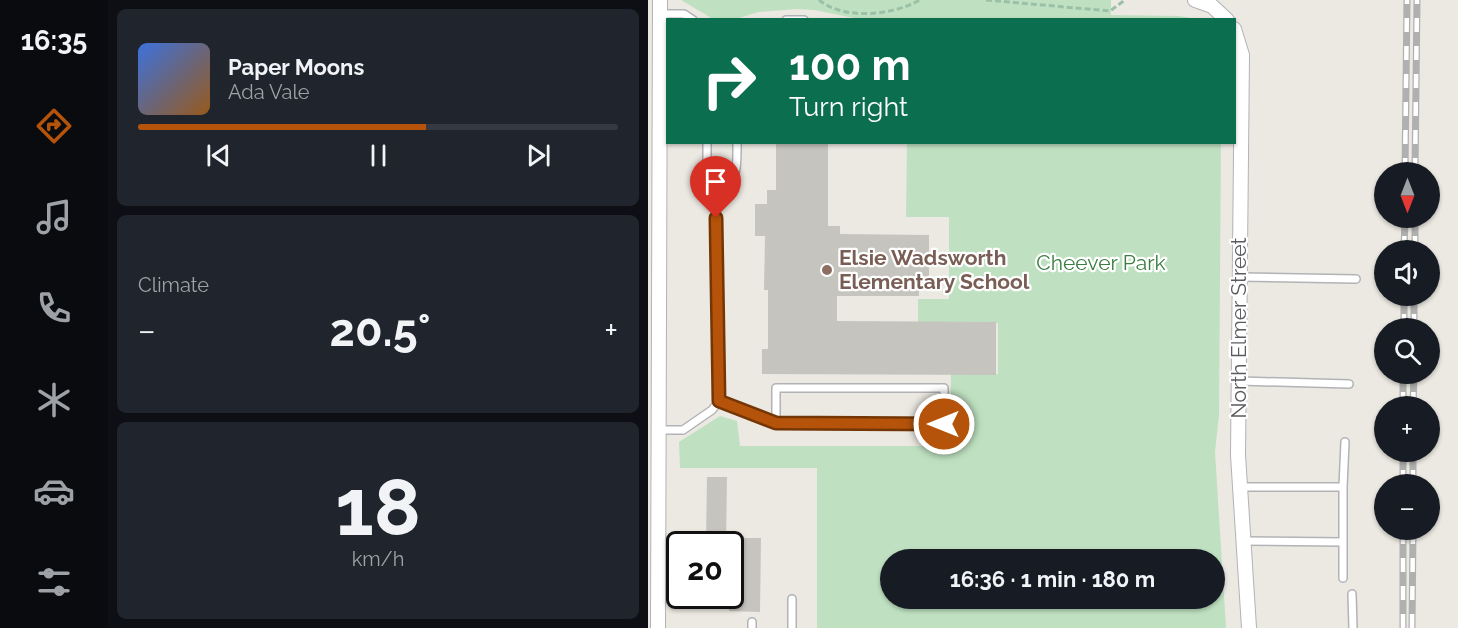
<!DOCTYPE html>
<html lang="en">
<head>
<meta charset="utf-8">
<style>
  body { margin:0; font-family:Raleway,sans-serif; background:#20242c; color:#f1f3f6; height:100vh; display:flex; flex-direction:column; font-size:22px; white-space:nowrap }
  * { box-sizing:border-box; margin:0 }
  p { font-size:20px; color:#9ea1a6 }
  .icon { flex:none; width:33px; height:33px; fill:none; stroke:currentColor; stroke-width:2; stroke-linecap:round; stroke-linejoin:round }
  .map { position:relative; flex:1; overflow:hidden }
  .drawer { display:flex; flex-direction:column; gap:9px; padding:9px; background:#0d0f14; width:540px }
  .drawer>* { flex:none }
  .banner { position:absolute; left:18px; top:18px; width:570px; height:126px; border-radius:0px; box-shadow:0 2px 4px #0004; background:#0b6e4f; color:#fff; overflow:hidden }
  .needle { width:39px; rotate:180deg }
  .buttons { position:absolute; left:726px; top:162px; display:grid; gap:12px }
  .buttons a { display:grid; place-items:center; width:66px; height:66px; border-radius:50%; background:#171b24; box-shadow:0 2px 4px #0004; font-size:30px }
  .speed { position:absolute; left:18px; top:531px; display:flex; gap:12px; font-size:30px; font-weight:700; text-align:center }
  .speed>* { display:grid; place-content:center; width:78px; height:78px; border-radius:50%; background:#171b24; box-shadow:0 2px 4px #0004; line-height:1 }
  .speed .limit { border:3px solid #111; border-radius:9px; background:#fff; color:#111 }
  .pin { position:absolute; display:grid; place-items:center; width:51px; height:51px; color:#fff; margin:-62px -26px; border-radius:50% 50% 50% 0; rotate:-45deg; box-shadow:0 0 6px #0007 }
  .pin .icon { rotate:45deg }
  .me { position:absolute; width:66px; margin:-33px; rotate:270deg; stroke-linejoin:round; filter:drop-shadow(0 0 4px #0008) }
  .turn { display:flex; align-items:center; gap:21px; height:126px; padding:0 24px; font-size:27px }
  .turn .icon { width:78px; height:78px; stroke-width:2.5 }
  .turn b { display:block; font-size:42px; line-height:51px }
  .big { font-size:45px; font-weight:700; line-height:1.1 }
  .drawer .tile { flex:1; display:flex; flex-direction:column; justify-content:center; gap:9px; min-width:0; padding:0 21px; border-radius:9px; background:#20242c }
  .drawer .dial { align-items:center; gap:0 }
  .dial b { font-size:78px; line-height:1 }
  .song { display:flex; align-items:center; gap:18px }
  .cover { width:72px; height:72px; border-radius:9px; background:linear-gradient(135deg,hsl(220 70% 55%),hsl(30 70% 35%)) }
  .played { height:6px; border-radius:3px; background:linear-gradient(90deg,#b45309 60%,#363941 60%) }
  .keys { display:flex; justify-content:space-around; direction:ltr }
  .heat { display:flex; justify-content:space-between; align-items:center; font-size:33px; direction:ltr }
  .trip { position:absolute; left:232px; top:549px; width:345px; height:60px; border-radius:30px; background:#171b24; box-shadow:0 2px 4px #0004; font-weight:700; line-height:60px; text-align:center }
  main { display:flex; flex:1; min-height:0 }
  .tab-bar { display:flex; flex-direction:column; width:108px; justify-content:space-around; align-items:center; background:#090b0e; color:#9ea1a6 }
  .tab-bar .icon { width:42px; height:42px }
  .tab-bar .current { color:#b45309 }
  .tab-bar b { font-size:27px; color:#f1f3f6 }
  .map>svg:first-child { display:block }
</style>
</head>
<body>
<main>
<nav class="tab-bar">
<b>16:35</b>
<svg class="icon current" aria-label="directions" viewBox="0 0 24 24"><path d="M12 3l9 9-9 9-9-9zM9 14v-3h6M13 9l2 2-2 2"/></svg>
<svg class="icon" aria-label="music" viewBox="0 0 24 24"><path d="M9 18V5l10-2v13"/><circle cx="6" cy="18" r="3"/><circle cx="16" cy="16" r="3"/></svg>
<svg class="icon" aria-label="phone" viewBox="0 0 24 24"><path d="M5 4h4l2 5-3 2q2 4 5 5l2-3 5 2v4C11 20 4 13 5 4z"/></svg>
<svg class="icon" aria-label="climate" viewBox="0 0 24 24"><path d="M12 3v18M4 7l16 10M4 17L20 7"/></svg>
<svg class="icon" aria-label="car" viewBox="0 0 24 24"><path d="M5 17H2v-5l4-1 3-4h7l3 4 3 1v5h-3M9 17h6M6 11h13"/><circle cx="7" cy="17" r="2"/><circle cx="17" cy="17" r="2"/></svg>
<svg class="icon" aria-label="filters" viewBox="0 0 24 24"><path d="M4 7h16M4 17h16"/><circle cx="9" cy="7" r="2"/><circle cx="15" cy="17" r="2"/></svg>
</nav>
<section class="drawer">
<div class="tile">
<div class="song"><i class="cover"></i><div><b>Paper Moons</b><p>Ada Vale</p></div></div>
<div class="played"></div>
<div class="keys"><svg class="icon" aria-label="previous" viewBox="0 0 24 24"><path d="M18 5L8 12l10 7zM5 5v14"/></svg><svg class="icon" aria-label="pause" viewBox="0 0 24 24"><path d="M8 5v14M16 5v14"/></svg><svg class="icon" aria-label="next" viewBox="0 0 24 24"><path d="M6 5l10 7-10 7zM19 5v14"/></svg></div>
</div>
<div class="tile"><p>Climate</p>
<div class="heat"><a>−</a><b class="big">20.5°</b><a>+</a></div>
</div>
<div class="tile dial"><b>18</b><p>km/h</p></div>
</section>
<div class="map">
<svg width="810" height="628" viewBox="0 0 810 628">
  <rect width="100%" height="100%" fill="#ebe9e1"/>
  <path fill="#bfe1c1" fill-rule="evenodd" d="M33,0H463V15L531,16L548,19L216,20L166,10L149,9L111,12L87,19H65Z
    M259,143H573L571,415L567,452L578,628H169V468H32L31,442L72,416L89,421L92,446H302L303,374H350V323L270,322V299H301V217H258ZM243,560H567V598H243Z"/>
  <path fill="#c6c4be" d="M128,142H180V226H192V234L281,235V284H271V296H189V321L348,322V375L114,374V349H120V290H116L117,236H107V204H119V190H128Z
    M59,477H79L78,544H58Z
    M82,538H113L112,612L81,611Z"/>
  <g fill="none" stroke-linecap="round" stroke-linejoin="round">
    <defs>
      <path id="lane" d="M12,14H36L45,20
        M138,20H156
        M68,196C91,178 89,170 89,142
        M592,277L708,279
        M591,381L701,384
        M71,401L128,423L296,424V388H128V423
        M10,430H35L64,410L71,401L68,196L59,173V142
        M592,487H695V542L596,541
        M695,487L697,442
        M695,542V578
        M704,594L705,628
        M104,628V622
        M144,628V599"/>
      <path id="street" d="M547,0L564,6L579,20
        M586,29L594,55L590,455L601,628
        M10,628L12,0"/>
    </defs>
    <use href="#lane" stroke="#b2b3b7" stroke-width="10"/>
    <use href="#street" stroke="#b2b3b7" stroke-width="16"/>
    <path stroke="#9ac1a7" stroke-width="3" stroke-dasharray="6 3" stroke-linecap="butt" d="M171,0C197,21 245,15 272,0
      M338,0L462,11L477,0"/>
    <use href="#lane" stroke="#fff" stroke-width="7"/>
    <use href="#street" stroke="#fff" stroke-width="14"/>
    <defs>
      <path id="rail" d="M757,172L759,0
        M767,172L769,0
        M756,250L757,218
        M767,250V218
        M756,328V296
        M766,328V296
        M755,406V374
        M765,406L766,374
        M755,484V452
        M765,484V452
        M755,628V530
        M764,628L765,530"/>
    </defs>
    <use href="#rail" stroke="#b0b0b1" stroke-width="7"/>
    <use href="#rail" stroke="#fff" stroke-width="4.5" stroke-dasharray="14" stroke-linecap="butt"/>
  </g>
  <g fill="none" stroke-linecap="round" stroke-linejoin="round">
    <defs>
      <path id="route" d="M68,218L71,401L128,423L296,424"/>
    </defs>
    <use href="#route" stroke="#753606" stroke-width="15"/>
    <use href="#route" stroke="#b45309" stroke-width="10"/>
  </g>
  <circle fill="#8d6e63" stroke="#fff" stroke-width="2" cx="179" cy="270" r="6"/>
  <g text-anchor="middle" stroke-width="4.5" stroke-linejoin="round" paint-order="stroke">
    <g font-size="21" font-weight="bold" fill="#785e54" stroke="#fff" text-anchor="start">
      <text x="191" y="265">Elsie Wadsworth<tspan x="191" dy="24">Elementary School</tspan></text>
    </g>
    <g font-size="21" fill="#3c7d42" stroke="#fff">
      <text x="453" y="270">Cheever Park</text>
    </g>
    <g font-size="21" fill="#5a5c60" stroke="#fff">
      <text transform="translate(591 328) rotate(-90)" y="7">North Elmer Street</text>
    </g>
  </g>
</svg>
<div class="buttons">
<a><svg class="needle" viewBox="-14 -14 28 28"><path d="M0-13l5 13h-10z" fill="#e53935"/><path d="M0 13l5-13h-10z" fill="#9ea1a6"/></svg></a>
<a><svg class="icon" aria-label="sound" viewBox="0 0 24 24"><path d="M4 9h4l5-4v14l-5-4H4zM17 9q2 3 0 6"/></svg></a>
<a><svg class="icon" aria-label="search" viewBox="0 0 24 24"><circle cx="10" cy="10" r="6"/><path d="M15 15l6 6"/></svg></a>
<a>+</a>
<a>−</a>
</div>
<div class="speed"><div class="limit">20</div></div>
<div class="pin" style="left:68px;top:218px;background:#d93025"><svg class="icon" aria-label="arrive" viewBox="0 0 24 24"><path d="M6 21V4h12l-3 4 3 4H6"/></svg></div>
<svg class="me" style="left:296px;top:424px" viewBox="-20 -20 40 40"><circle r="17" fill="#b45309" stroke="#fff" stroke-width="3"/><path d="M0-11L8 9 0 5-8 9z" fill="#fff"/></svg>
<div class="trip">16:36 · 1 min · 180 m</div>
<div class="banner">
<div class="turn"><svg class="icon" aria-label="right" viewBox="0 0 24 24"><path d="M7 20v-9h11M14 6l5 5-5 5"/></svg><div><b>100 m</b>Turn right</div></div>
</div>
</div>
</main>
</body>
</html>
